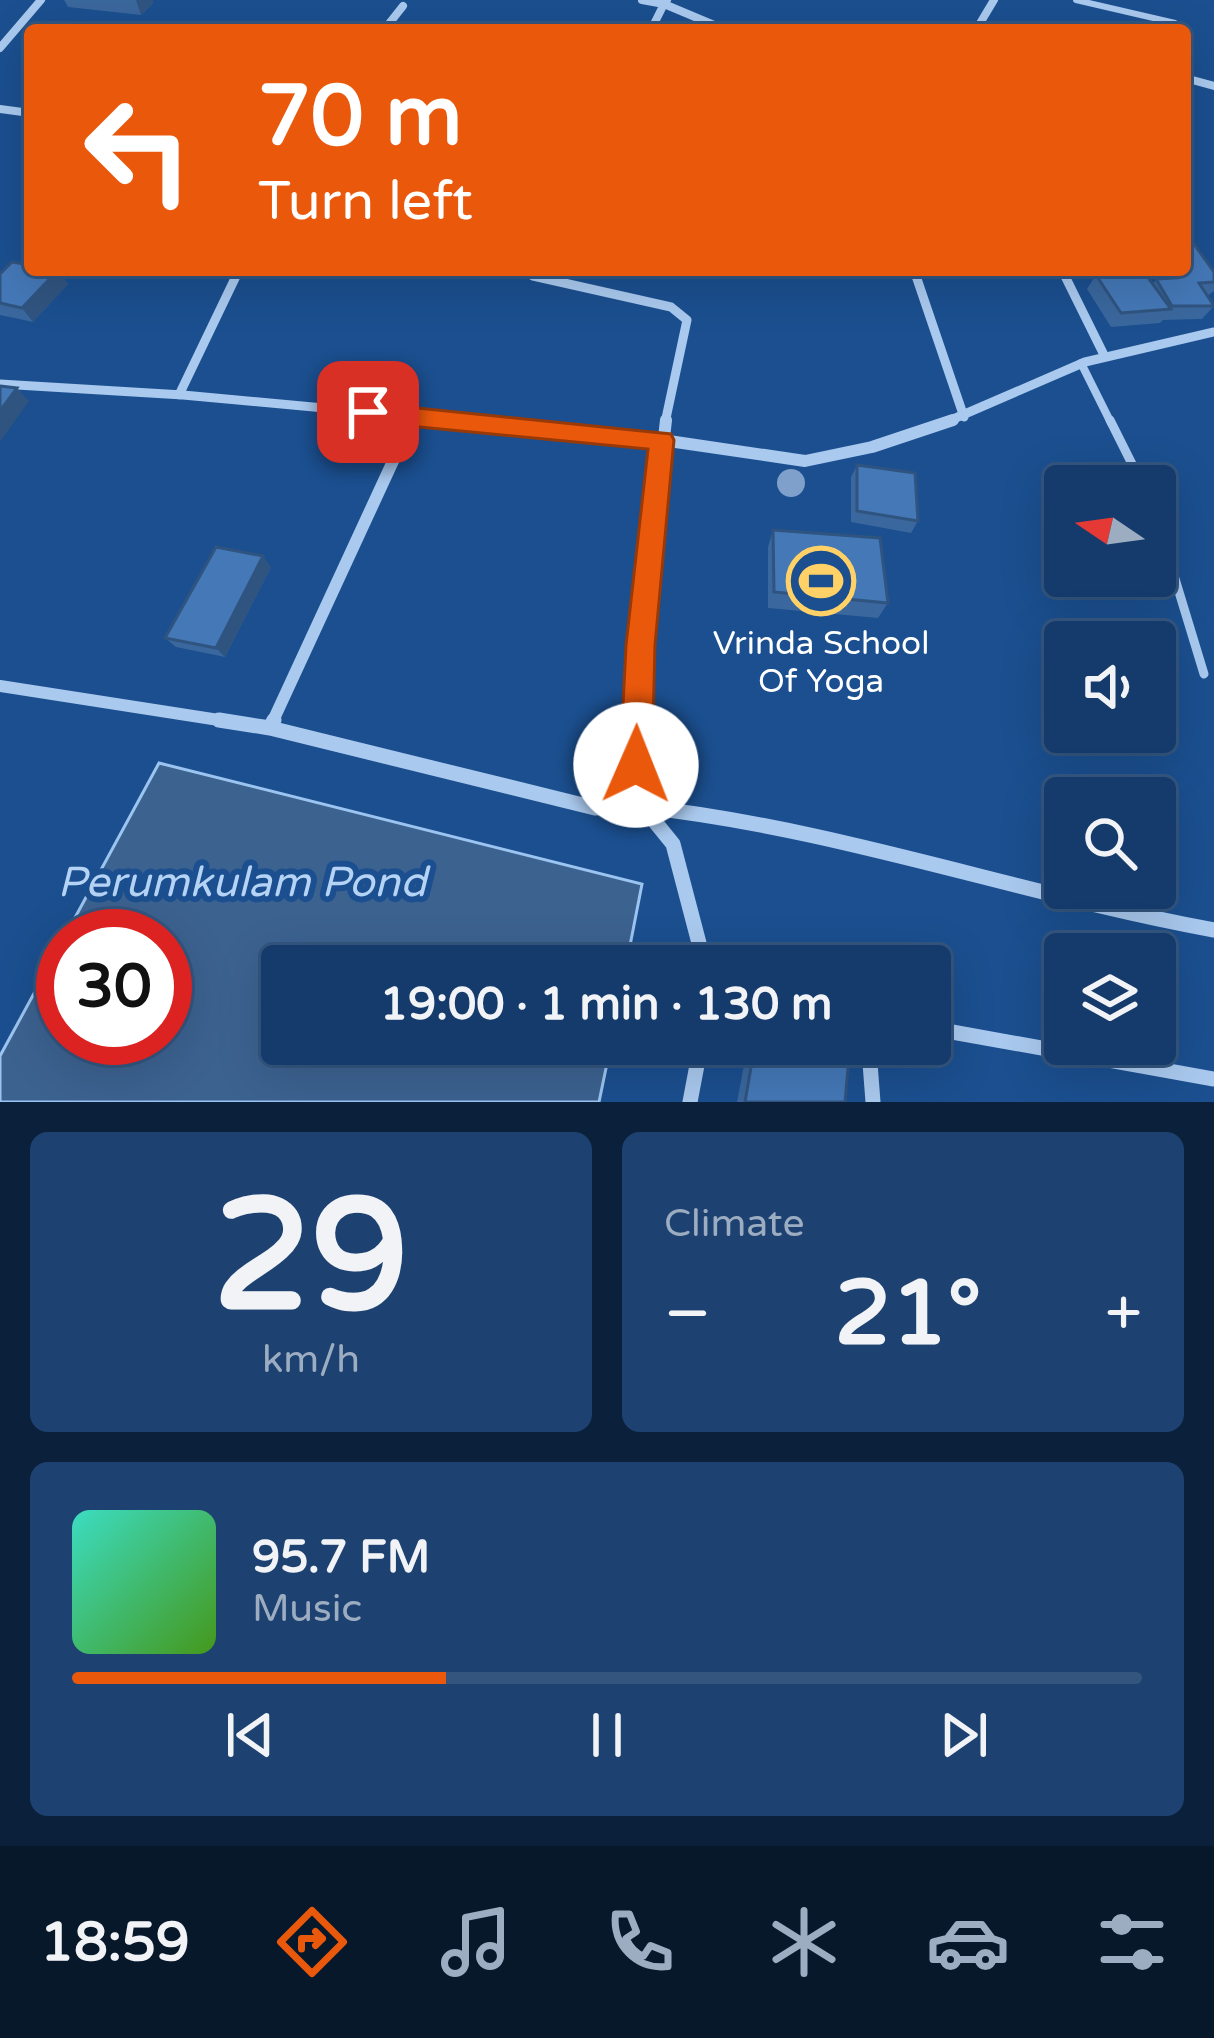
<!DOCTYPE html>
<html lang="en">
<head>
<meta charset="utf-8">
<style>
  body { margin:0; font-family:"Varela Round",sans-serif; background:#1d4271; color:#f1f3f6; height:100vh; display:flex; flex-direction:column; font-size:45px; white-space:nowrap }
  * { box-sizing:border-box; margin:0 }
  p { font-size:39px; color:#9dadc1 }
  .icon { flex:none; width:66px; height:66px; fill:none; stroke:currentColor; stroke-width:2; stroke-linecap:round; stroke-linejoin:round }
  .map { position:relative; height:1102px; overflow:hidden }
  .details { display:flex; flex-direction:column; gap:30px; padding:30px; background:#0b203b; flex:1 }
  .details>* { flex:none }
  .top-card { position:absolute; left:24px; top:24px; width:1167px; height:252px; border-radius:12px; box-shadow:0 12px 48px #0002,0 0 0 3px #33557e; background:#ea580c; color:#fff; overflow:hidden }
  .needle { width:78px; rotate:283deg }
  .buttons { position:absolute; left:1044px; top:465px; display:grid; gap:24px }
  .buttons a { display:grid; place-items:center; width:132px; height:132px; border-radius:12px; background:#143b6b; box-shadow:0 12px 48px #0002,0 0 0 3px #33557e; font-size:60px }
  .speed { position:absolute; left:36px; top:909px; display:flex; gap:24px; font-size:60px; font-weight:700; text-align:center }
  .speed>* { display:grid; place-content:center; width:156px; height:156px; border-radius:50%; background:#143b6b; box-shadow:0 12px 48px #0002,0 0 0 3px #33557e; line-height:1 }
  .speed .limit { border:18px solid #d22; background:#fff; color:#111 }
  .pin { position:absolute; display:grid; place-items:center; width:102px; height:102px; color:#fff; margin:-51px; border-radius:24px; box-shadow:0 6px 18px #0006 }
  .me { position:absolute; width:132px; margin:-66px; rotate:1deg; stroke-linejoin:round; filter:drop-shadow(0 0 9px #0008) }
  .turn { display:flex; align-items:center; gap:42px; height:252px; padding:0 36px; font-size:54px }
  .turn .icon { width:156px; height:156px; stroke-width:2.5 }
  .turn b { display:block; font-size:84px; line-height:102px }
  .big { font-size:90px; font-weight:700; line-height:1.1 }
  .details .card { flex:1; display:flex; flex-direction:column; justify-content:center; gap:18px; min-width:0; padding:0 42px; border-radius:18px; background:#1d4271 }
  .details .dial { align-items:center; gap:0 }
  .dial b { font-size:156px; line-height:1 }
  .song { display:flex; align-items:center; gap:36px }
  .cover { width:144px; height:144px; border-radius:18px; background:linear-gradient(135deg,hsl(170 70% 55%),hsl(100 70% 35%)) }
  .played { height:12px; border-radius:6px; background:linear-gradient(90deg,#ea580c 35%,#33557e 35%) }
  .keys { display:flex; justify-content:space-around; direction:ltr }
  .heat { display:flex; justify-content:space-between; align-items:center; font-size:66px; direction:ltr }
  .details .tiles { flex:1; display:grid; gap:30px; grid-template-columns:1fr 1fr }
  .card:last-child { grid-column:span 2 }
  .trip { position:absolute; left:261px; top:945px; width:690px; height:120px; border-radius:12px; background:#143b6b; box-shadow:0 12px 48px #0002,0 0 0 3px #33557e; font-weight:700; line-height:120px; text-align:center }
  .dock { display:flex; height:192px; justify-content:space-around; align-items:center; background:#08182b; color:#9dadc1 }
  .dock .icon { width:84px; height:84px }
  .dock .current { color:#ea580c }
  .dock b { font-size:54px; color:#f1f3f6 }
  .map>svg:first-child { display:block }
</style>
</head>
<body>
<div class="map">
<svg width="1214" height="1102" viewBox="0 0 1214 1102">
  <rect width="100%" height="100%" fill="#1b4f8f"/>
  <path fill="#3c6290" stroke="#9cc4f0" stroke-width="3" d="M159,763L642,884L626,966H282V1044H611L599,1102H0V1056L63,940V1038H165V936H65Z"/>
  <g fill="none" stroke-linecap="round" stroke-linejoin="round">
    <path stroke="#a9c9ee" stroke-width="6" d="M1076,0L1175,23"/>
    <path stroke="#a9c9ee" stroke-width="8" d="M1081,363L1111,423"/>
    <path stroke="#a9c9ee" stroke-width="9" d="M1110,420L1143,486
      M1155,513L1204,674"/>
    <path stroke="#a9c9ee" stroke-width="8" d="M642,0L664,4L651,30
      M667,0L664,4L726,30
      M384,30L403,6
      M976,30L994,0
      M0,48L41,0
      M1185,78L1214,86
      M0,109L30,113"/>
    <path stroke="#a9c9ee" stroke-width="9" d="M528,270L533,276L671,307L687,320L665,423
      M914,270L964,417
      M1062,270L1105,357
      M0,384L183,395L486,423
      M179,395L239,270
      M411,423L414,417
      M944,423L1085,362L1214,332"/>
    <path stroke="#a9c9ee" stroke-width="12" d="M454,420L662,440L805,461L872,447L953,420
      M0,686L238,723
      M272,723L412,420
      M638,723L641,645L666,420"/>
    <path stroke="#a9c9ee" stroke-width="15" d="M219,720L270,728L595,808L643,807L673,844L705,966
      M638,720L636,765L643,807C836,828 1023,895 1214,930
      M270,728L274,720
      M930,1028L1214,1079
      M861,1044L870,1063L873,1102
      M690,1102L701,1044"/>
  </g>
  <circle fill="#7ea0ca" cx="791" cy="483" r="14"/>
  <path fill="#3a679d" d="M64,0H152L153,3L141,15L68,7Z
    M58,270L68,284L33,322L0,315V274Z
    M1153,270L1214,272V291L1207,296L1214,306L1202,319L1163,320L1160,323L1111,327L1087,289L1096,275L1153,283L1158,279Z
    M857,465L918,521L911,533L851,522V477Z
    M773,530L888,603L878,618L768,608V547Z
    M271,567L225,657L176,647L165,638Z
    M748,1044H806L845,1102H737Z"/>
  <path fill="#305480" d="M136,0H152L153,3L141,15Z
    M58,270L68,284L33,322L22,308Z
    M17,388L29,401L0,442V411Z
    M263,556L271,567L225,657L216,648Z"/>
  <path fill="#4478b7" stroke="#305480" stroke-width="3" d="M1185,244H1194L1214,272V282L1199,283L1214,306H1172L1156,279L1176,278L1171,270H1185Z
    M12,262L30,265V270H58L22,308L0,303V274Z
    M1144,272L1171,309L1121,313L1096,275Z
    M0,386L17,388L0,411Z
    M857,465L915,473L918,521L857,511Z
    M773,530L880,538L888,603L774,592Z
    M216,547L263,556L216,648L165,638Z
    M755,1044H806L849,1057L845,1102H745Z"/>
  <path fill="#ea580c" stroke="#983908" stroke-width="3" d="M368,403L671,434L674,440L655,645L652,765L648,777L636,781L625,777L620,765L626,645L648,449L368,422L356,412Z"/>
  <defs>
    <symbol id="stadium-ring" viewBox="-11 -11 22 22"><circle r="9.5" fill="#1b4f8f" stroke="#ffd166" stroke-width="1.5"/><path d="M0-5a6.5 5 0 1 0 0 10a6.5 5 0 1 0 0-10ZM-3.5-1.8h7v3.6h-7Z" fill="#ffd166"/></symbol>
  </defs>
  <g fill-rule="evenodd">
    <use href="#stadium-ring" x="783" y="543" width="76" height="76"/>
  </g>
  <g text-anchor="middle" stroke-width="12" stroke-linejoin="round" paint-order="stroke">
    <g font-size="33" fill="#fff" stroke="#1b4f8f">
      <text x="821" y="654">Vrinda School<tspan x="821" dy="38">Of Yoga</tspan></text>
    </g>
    <g font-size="42" font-style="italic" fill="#b5d3f5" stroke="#1b4f8f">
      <text x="242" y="896">Perumkulam Pond</text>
    </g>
  </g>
</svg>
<div class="buttons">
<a><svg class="needle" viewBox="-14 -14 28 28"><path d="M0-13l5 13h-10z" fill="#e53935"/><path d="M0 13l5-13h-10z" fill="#9dadc1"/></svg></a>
<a><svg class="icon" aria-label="sound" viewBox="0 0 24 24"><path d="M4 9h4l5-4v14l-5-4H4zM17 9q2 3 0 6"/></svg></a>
<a><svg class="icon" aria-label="search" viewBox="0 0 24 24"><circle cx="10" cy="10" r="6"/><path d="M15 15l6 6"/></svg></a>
<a><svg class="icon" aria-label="layers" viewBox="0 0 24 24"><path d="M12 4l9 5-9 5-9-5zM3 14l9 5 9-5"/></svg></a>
</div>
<div class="speed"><div class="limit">30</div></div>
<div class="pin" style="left:368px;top:412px;background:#d93025"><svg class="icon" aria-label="arrive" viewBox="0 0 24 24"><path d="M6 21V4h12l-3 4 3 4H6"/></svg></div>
<svg class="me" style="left:636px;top:765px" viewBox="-20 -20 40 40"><circle r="19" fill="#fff"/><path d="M0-13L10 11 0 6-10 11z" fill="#ea580c"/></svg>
<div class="trip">19:00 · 1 min · 130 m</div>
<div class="top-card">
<div class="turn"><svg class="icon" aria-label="left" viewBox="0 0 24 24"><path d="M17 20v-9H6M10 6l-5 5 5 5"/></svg><div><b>70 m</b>Turn left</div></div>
</div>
</div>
<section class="details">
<div class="tiles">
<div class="card dial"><b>29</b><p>km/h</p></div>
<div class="card"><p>Climate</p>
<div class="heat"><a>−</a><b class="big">21°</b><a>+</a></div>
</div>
<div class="card">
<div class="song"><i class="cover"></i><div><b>95.7 FM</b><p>Music</p></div></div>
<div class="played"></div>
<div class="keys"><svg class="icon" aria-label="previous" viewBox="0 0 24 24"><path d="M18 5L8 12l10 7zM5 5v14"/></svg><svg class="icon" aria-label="pause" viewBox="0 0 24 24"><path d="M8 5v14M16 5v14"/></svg><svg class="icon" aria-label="next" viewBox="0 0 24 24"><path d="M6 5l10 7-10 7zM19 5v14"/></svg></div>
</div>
</div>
</section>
<nav class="dock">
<b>18:59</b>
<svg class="icon current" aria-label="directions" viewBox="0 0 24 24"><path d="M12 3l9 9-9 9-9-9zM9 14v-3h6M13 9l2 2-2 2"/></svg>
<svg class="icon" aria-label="music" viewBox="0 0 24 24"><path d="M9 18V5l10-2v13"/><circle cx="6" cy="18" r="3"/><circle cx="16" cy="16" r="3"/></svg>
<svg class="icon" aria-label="phone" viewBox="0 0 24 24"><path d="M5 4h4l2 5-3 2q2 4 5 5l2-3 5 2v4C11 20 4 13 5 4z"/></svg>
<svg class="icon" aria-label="climate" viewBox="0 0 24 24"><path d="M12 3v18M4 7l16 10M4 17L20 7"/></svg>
<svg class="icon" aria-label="car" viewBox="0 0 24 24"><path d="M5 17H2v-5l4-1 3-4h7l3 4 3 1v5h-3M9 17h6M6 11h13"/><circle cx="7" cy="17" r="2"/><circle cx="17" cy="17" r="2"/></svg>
<svg class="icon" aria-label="filters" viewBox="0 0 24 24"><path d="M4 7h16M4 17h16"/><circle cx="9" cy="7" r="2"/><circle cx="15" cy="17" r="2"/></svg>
</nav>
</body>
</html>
